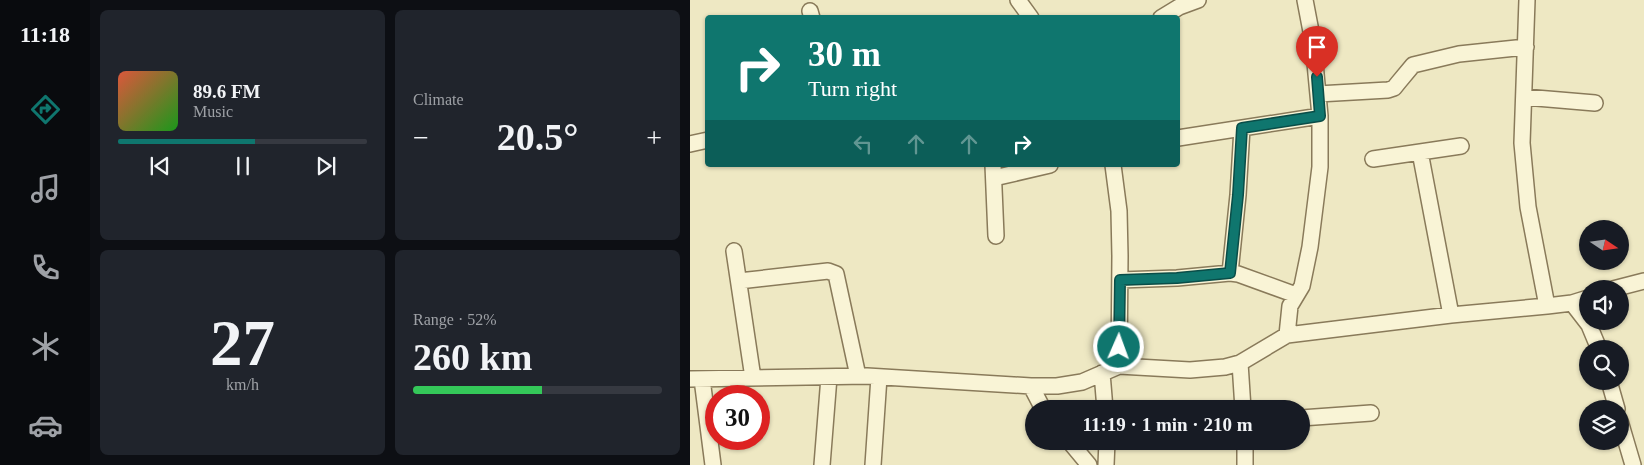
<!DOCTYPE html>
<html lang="en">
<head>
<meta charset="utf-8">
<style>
  body { margin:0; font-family:"Times New Roman",serif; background:#20242c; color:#f1f3f6; height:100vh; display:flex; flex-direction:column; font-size:19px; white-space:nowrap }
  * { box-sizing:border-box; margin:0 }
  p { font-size:16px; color:#9ea1a6 }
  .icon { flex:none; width:28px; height:28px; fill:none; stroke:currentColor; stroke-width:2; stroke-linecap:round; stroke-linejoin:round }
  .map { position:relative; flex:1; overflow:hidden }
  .sheet { display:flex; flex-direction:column; gap:10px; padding:10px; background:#0d0f14; width:600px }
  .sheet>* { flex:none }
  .top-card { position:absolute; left:15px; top:15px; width:475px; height:152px; border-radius:5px; box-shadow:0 1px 4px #0004; background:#0f766e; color:#fff; overflow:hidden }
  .needle { width:32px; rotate:103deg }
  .fabs { position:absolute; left:889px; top:220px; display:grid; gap:10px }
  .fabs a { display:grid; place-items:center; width:50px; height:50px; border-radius:50%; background:#171b24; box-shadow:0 1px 4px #0004; font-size:25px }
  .speed { position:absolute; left:15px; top:385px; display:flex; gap:10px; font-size:25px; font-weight:700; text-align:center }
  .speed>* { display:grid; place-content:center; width:65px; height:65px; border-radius:50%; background:#171b24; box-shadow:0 1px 4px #0004; line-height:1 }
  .speed .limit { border:8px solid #d22; background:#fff; color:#111 }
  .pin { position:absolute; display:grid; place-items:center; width:42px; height:42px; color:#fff; margin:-51px -21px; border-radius:50% 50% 50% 0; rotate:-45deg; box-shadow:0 0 5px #0007 }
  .pin .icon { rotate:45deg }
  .me { position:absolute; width:55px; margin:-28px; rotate:2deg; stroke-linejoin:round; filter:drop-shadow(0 0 4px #0008) }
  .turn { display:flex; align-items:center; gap:18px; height:105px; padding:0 20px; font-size:22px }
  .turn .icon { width:65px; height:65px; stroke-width:2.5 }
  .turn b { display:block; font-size:35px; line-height:42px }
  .lanes { display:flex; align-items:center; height:48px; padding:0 20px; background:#0003; justify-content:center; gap:25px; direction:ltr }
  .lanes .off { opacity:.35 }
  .big { font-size:38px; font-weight:600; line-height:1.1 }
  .sheet .tile { flex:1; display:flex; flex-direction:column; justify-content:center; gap:8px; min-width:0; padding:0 18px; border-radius:8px; background:#20242c }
  .sheet .dial { align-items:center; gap:0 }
  .dial b { font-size:65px; line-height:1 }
  .song { display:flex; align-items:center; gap:15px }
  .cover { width:60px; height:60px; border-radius:8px; background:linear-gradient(135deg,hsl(10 70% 55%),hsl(120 70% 35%)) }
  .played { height:5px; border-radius:2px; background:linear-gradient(90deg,#0f766e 55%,#363941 55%) }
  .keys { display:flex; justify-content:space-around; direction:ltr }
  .heat { display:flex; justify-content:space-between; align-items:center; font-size:28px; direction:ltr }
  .charge { height:8px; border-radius:4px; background:linear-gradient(90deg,#34c759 52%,#363941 0) }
  .sheet .tiles { flex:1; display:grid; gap:10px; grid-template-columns:repeat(2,1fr) }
  .trip { position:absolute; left:335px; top:400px; width:285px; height:50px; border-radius:25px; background:#171b24; box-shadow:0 1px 4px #0004; font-weight:600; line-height:50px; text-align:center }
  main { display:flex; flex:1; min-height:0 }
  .tab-bar { display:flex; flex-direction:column; width:90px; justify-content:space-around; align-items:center; background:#090b0e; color:#9ea1a6 }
  .tab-bar .icon { width:35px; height:35px }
  .tab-bar .on { color:#0f766e }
  .tab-bar b { font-size:22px; color:#f1f3f6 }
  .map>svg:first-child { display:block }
</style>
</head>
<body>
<main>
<nav class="tab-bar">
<b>11:18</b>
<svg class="icon on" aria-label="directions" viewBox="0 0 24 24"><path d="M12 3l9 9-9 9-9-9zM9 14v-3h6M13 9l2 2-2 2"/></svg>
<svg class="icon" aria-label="music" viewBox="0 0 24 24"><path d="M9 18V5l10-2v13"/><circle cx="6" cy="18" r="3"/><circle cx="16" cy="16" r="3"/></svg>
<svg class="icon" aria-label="phone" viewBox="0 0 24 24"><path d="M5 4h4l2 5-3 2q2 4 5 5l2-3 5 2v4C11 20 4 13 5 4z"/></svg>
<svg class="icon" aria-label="climate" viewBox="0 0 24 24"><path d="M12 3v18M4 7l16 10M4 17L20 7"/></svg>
<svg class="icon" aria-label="car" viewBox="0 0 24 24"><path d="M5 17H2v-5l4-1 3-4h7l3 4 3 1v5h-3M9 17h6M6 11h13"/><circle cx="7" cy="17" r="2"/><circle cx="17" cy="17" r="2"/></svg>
</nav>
<section class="sheet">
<div class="tiles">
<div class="tile">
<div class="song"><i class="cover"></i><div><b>89.6 FM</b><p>Music</p></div></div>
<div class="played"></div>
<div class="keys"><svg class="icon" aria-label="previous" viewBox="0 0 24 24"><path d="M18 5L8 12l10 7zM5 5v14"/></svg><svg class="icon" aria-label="pause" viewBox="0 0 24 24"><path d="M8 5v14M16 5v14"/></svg><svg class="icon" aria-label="next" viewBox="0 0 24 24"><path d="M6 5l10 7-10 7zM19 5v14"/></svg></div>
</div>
<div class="tile"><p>Climate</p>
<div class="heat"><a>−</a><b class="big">20.5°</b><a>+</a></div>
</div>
<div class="tile dial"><b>27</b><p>km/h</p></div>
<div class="tile"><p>Range · 52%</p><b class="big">260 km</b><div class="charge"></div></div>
</div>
</section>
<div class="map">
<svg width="954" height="465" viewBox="0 0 954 465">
  <rect width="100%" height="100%" fill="#eee8c3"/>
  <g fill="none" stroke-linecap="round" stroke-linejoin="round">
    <defs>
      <path id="street" d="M328,0L341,18
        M837,0L832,143L838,207L857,306L882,303L899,325L909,349
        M120,11L122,18
        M471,18L489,7L508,0
        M628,94L698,90L704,88L708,83L723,65L769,54L836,47
        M834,97L905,103
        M488,138L630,116
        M0,144L18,140
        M730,152L761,315
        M683,159L771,146
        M303,165L306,236
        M423,165L429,211L430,256L429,366
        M304,178L360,165
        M44,251L63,378
        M540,273L548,195L552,128
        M430,280L487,278L540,273L548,274L606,295
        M49,281L138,271L146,274L168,376
        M923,289L954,281
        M882,303L898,298
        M597,335L600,306L612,286L620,247L630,167V116L623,42L615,0
        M550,363L553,409
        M412,373L415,409
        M0,379L177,376L341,386H367L392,382L429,366L500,370L535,367L550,363L597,335L761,315L857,306
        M12,379L23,465
        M919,381L927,409
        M341,386L353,409
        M611,418L681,413
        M930,421L943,465
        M379,441L399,465
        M555,441V465
        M132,465L139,377
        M183,465L189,377
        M416,465L417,441"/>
    </defs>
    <use href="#street" stroke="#897a5a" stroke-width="18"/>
    <use href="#street" stroke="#f9f4d6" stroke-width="15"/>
  </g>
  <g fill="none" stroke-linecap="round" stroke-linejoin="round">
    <defs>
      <path id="route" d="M429,347L430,280L487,278L540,273L548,195L552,128L630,116L627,77"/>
    </defs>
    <use href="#route" stroke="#0a4d48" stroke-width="12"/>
    <use href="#route" stroke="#0f766e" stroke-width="9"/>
  </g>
</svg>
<div class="fabs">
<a><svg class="needle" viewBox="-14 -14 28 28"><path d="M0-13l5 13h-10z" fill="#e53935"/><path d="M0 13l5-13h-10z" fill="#9ea1a6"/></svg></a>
<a><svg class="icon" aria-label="sound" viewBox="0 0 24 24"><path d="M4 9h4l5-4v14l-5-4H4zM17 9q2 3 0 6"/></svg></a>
<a><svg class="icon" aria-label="search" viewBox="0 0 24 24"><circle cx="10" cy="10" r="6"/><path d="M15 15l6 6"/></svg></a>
<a><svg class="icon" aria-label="layers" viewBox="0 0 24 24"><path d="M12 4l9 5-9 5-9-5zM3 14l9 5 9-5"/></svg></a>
</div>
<div class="speed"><div class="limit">30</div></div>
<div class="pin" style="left:627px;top:77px;background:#d93025"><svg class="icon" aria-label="arrive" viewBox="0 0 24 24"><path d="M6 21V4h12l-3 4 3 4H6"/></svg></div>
<svg class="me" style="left:429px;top:347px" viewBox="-20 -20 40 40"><circle r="17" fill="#0f766e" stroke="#fff" stroke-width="3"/><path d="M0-11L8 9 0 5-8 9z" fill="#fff"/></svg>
<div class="trip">11:19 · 1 min · 210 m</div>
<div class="top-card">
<div class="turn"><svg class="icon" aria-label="right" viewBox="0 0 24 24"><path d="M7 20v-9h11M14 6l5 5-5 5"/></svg><div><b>30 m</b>Turn right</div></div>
<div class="lanes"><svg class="icon off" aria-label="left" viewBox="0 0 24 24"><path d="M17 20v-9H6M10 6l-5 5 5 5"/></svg><svg class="icon off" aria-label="ahead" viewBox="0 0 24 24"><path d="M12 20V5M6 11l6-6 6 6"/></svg><svg class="icon off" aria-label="ahead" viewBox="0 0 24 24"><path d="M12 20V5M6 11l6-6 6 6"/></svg><svg class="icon" aria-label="right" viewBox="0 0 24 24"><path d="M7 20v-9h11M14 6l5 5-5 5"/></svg></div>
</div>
</div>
</main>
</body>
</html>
